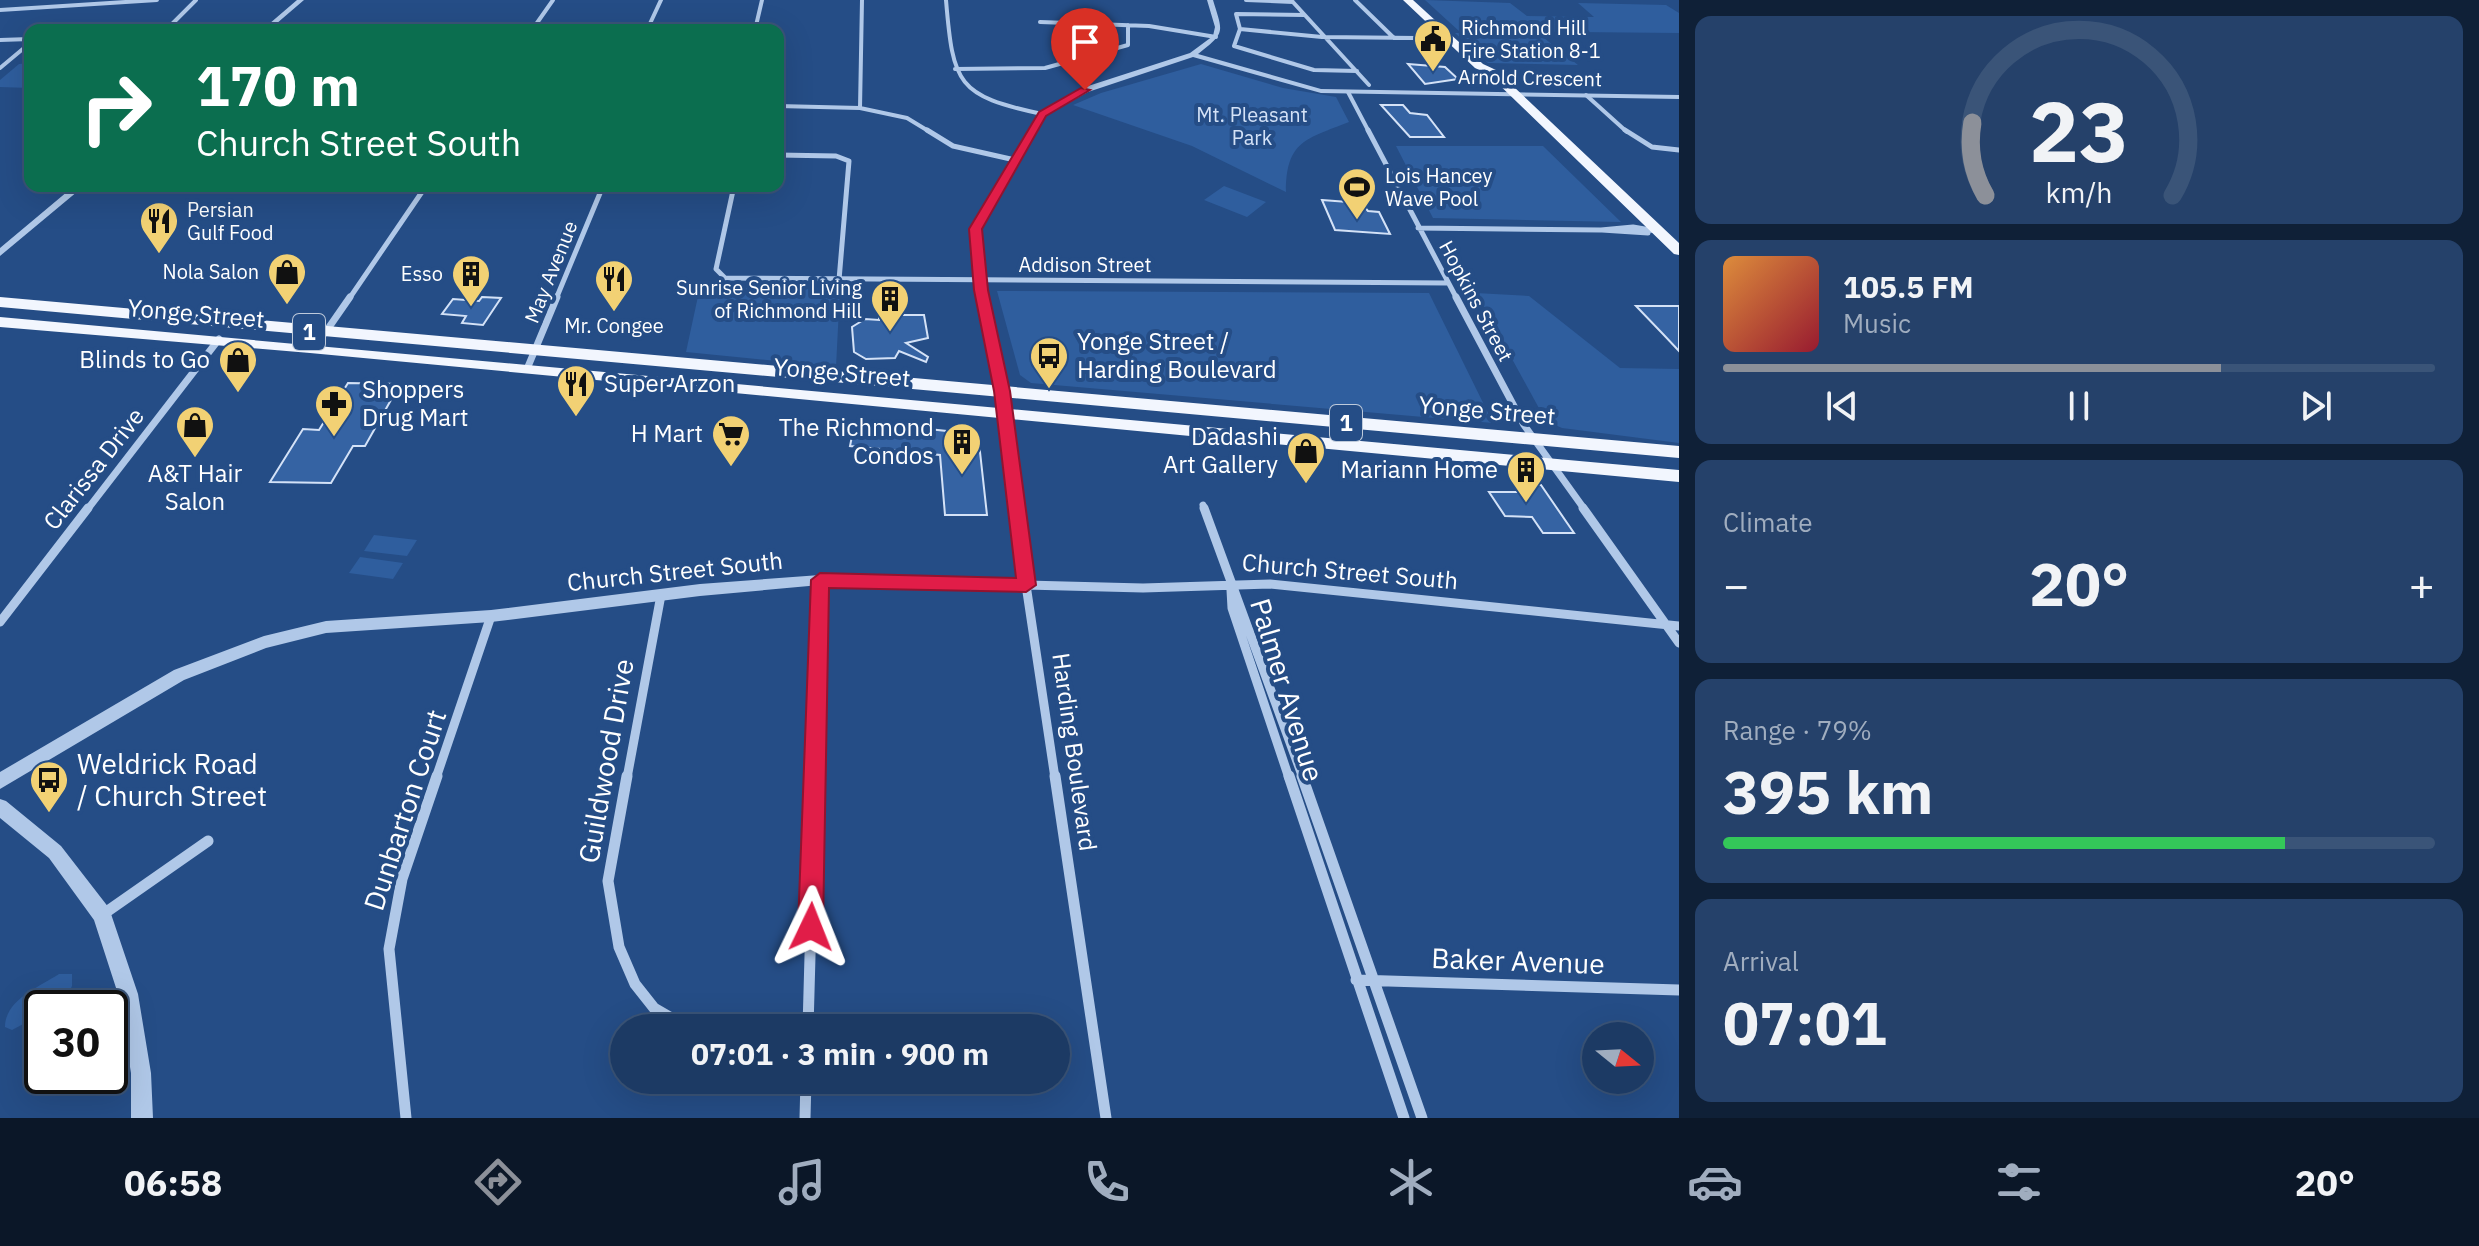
<!DOCTYPE html>
<html lang="en">
<head>
<meta charset="utf-8">
<style>
  body { margin:0; font-family:"IBM Plex Sans",sans-serif; background:#25416a; color:#f1f3f6; height:100vh; display:flex; flex-direction:column; font-size:30px; white-space:nowrap }
  * { box-sizing:border-box; margin:0 }
  p { font-size:26px; color:#a0adbf }
  .icon { flex:none; width:44px; height:44px; fill:none; stroke:currentColor; stroke-width:2; stroke-linecap:round; stroke-linejoin:round }
  .map { position:relative; flex:1; overflow:hidden }
  .panel { display:flex; flex-direction:column; gap:16px; padding:16px; background:#0f2037; width:800px }
  .panel>* { flex:none }
  .guide { position:absolute; left:24px; top:24px; width:760px; height:168px; border-radius:16px; box-shadow:0 8px 32px #0002,0 0 0 2px #3a5478; background:#0b6e4f; color:#fff; overflow:hidden }
  .needle { width:52px; rotate:108deg }
  .tools { position:absolute; left:1582px; top:1022px; display:grid; gap:16px }
  .tools a { display:grid; place-items:center; width:72px; height:72px; border-radius:50%; background:#1c3a64; box-shadow:0 8px 32px #0002,0 0 0 2px #3a5478; font-size:40px }
  .speed { position:absolute; left:24px; top:990px; display:flex; gap:16px; font-size:40px; font-weight:700; text-align:center }
  .speed>* { display:grid; place-content:center; width:104px; height:104px; border-radius:50%; background:#1c3a64; box-shadow:0 8px 32px #0002,0 0 0 2px #3a5478; line-height:1 }
  .speed .limit { border:4px solid #111; border-radius:12px; background:#fff; color:#111 }
  .pin { position:absolute; display:grid; place-items:center; width:68px; height:68px; color:#fff; margin:-82px -34px; border-radius:50% 50% 50% 0; rotate:-45deg; box-shadow:0 0 8px #0007 }
  .pin .icon { rotate:45deg }
  .me { position:absolute; width:88px; margin:-44px; rotate:2deg; stroke-linejoin:round; filter:drop-shadow(0 0 6px #0008) }
  .turn { display:flex; align-items:center; gap:28px; height:168px; padding:0 40px; font-size:36px }
  .turn .icon { width:104px; height:104px; stroke-width:2.5 }
  .turn b { display:block; font-size:56px; line-height:68px }
  .big { font-size:60px; font-weight:700; line-height:1.1 }
  .panel .widget { flex:1; display:flex; flex-direction:column; justify-content:center; gap:12px; min-width:0; padding:0 28px; border-radius:16px; background:#25416a }
  .panel .dial { align-items:center; gap:0 }
  .dial svg { height:208px; overflow:visible; fill:none; stroke:#3a5478; stroke-width:7; stroke-linecap:round; text-anchor:middle }
  .dial text { fill:#f1f3f6; stroke:none }
  .song { display:flex; align-items:center; gap:24px }
  .cover { width:96px; height:96px; border-radius:12px; background:linear-gradient(135deg,hsl(30 70% 55%),hsl(350 70% 35%)) }
  .played { height:8px; border-radius:4px; background:linear-gradient(90deg,#8c9099 70%,#3a5478 70%) }
  .keys { display:flex; justify-content:space-around; direction:ltr }
  .heat { display:flex; justify-content:space-between; align-items:center; font-size:44px; direction:ltr }
  .charge { height:12px; border-radius:6px; background:linear-gradient(90deg,#34c759 79%,#3a5478 0) }
  .trip { position:absolute; left:610px; top:1014px; width:460px; height:80px; border-radius:40px; background:#1c3a64; box-shadow:0 8px 32px #0002,0 0 0 2px #3a5478; font-weight:700; line-height:80px; text-align:center }
  .dock { display:flex; height:128px; justify-content:space-around; align-items:center; background:#0b1728; color:#a0adbf }
  .dock .icon { width:56px; height:56px }
  .dock .active { color:#8c9099 }
  .dock b { font-size:36px; color:#f1f3f6 }
  main { display:flex; flex:1; min-height:0 }
  .map>svg:first-child { display:block }
</style>
</head>
<body>
<main>
<div class="map">
<svg width="1679" height="1118" viewBox="0 0 1679 1118">
  <rect width="100%" height="100%" fill="#254d86"/>
  <path fill="#2f5e9e" d="M1425,0L1510,3L1527,16L1594,17L1578,3L1666,5L1679,13V33L1459,31Z
    M1455,33L1539,34L1578,65L1488,63Z
    M30,63V88L0,87V80L19,64Z
    M1201,64L1283,88L1336,97L1349,122C1306,139 1286,141 1286,192L1192,146L1073,105L1101,93Z
    M1396,146H1543L1621,222L1433,218Z
    M1224,186L1266,202L1247,217L1204,200Z
    M700,287L840,288L836,367L686,352Z
    M997,291L1429,293L1493,423L1031,383L1020,375Z
    M1476,293L1529,296L1620,368L1679,369V443L1562,428L1546,421Z
    M374,535L417,540L407,556L364,551Z
    M360,557L403,563L393,579L349,573Z
    M59,974H72V986L64,1003L42,1008V1014L12,1030L5,1027C5,1000 39,987 59,974Z"/>
  <path fill="#3563a3" stroke="#d4e2f7" stroke-width="2" d="M1408,64L1445,67L1458,79L1425,84Z
    M1381,105H1403L1410,113L1427,115L1444,137H1410Z
    M1322,200L1361,203L1368,211L1379,212L1390,234L1335,230Z
    M482,297L501,298L483,325L462,323L466,316L442,314L453,299L479,301Z
    M1636,306H1679V351L1662,333Z
    M879,315H924L928,338L906,343L928,357L926,362L899,351L895,358L866,359L854,352L852,327L865,319L879,320Z
    M348,383L400,384L365,446H353L331,483L270,482L303,429L319,430Z
    M855,421L974,434L980,452L987,515H945L940,455L850,446Z
    M1526,485H1541L1574,533H1543L1532,517L1505,516L1489,492H1531Z"/>
  <g fill="none" stroke-linecap="round" stroke-linejoin="round">
    <path stroke="#b0c8e8" stroke-width="4" d="M862,0L860,108L907,118L930,132
      M946,0C953,84 957,96 1042,114
      M1246,0L1293,2
      M1291,0L1369,85
      M1355,0L1394,38
      M0,10L157,0
      M1304,15L1236,14L1240,29L1234,46L1314,70L1357,71
      M1040,22L1149,26L1216,37
      M169,27L196,0
      M1240,29L1322,37L1417,38
      M151,30L195,27L251,30
      M532,30L553,0
      M647,30L661,0
      M755,30L762,0
      M0,40L30,39
      M0,68L30,43
      M955,69L1045,68L1128,45V25
      M1348,92L1369,132
      M1586,95L1627,132
      M778,106L860,108"/>
    <path stroke="#b0c8e8" stroke-width="5" d="M927,130L953,146L1015,160
      M1368,130L1457,299
      M1625,130L1652,147L1679,150
      M778,155L836,156L849,161L839,280
      M734,186L716,269L725,278L1447,283
      M1418,228L1601,230L1633,227L1656,231
      M1602,230L1648,233
      M349,299L426,186
      M556,299L603,186"/>
    <path stroke="#b0c8e8" stroke-width="7" d="M1456,297L1524,425L1585,510
      M325,333L350,297
      M527,369L557,297
      M1203,505L1205,510
      M87,510L219,339"/>
    <path stroke="#b0c8e8" stroke-width="9" d="M1204,508L1303,778
      M1583,508L1679,643
      M1231,590L1232,608L1289,778
      M0,622L88,508
      M436,778L491,616
      M627,778L661,595
      M815,778L820,580
      M1055,778L1026,585L1143,588L1270,584L1679,626"/>
    <path stroke="#b0c8e8" stroke-width="11" d="M627,776L608,881L619,947L635,984L654,1008L673,1019L713,1028L808,1018
      M1055,776L1106,1118
      M1289,776L1404,1118
      M1302,776L1422,1118
      M102,915L208,841
      M1356,980L1679,990
      M808,1028L815,776
      M406,1118L389,949L402,879L437,776
      M805,1118L806,1080"/>
    <path fill="#b0c8e8" fill-rule="evenodd" d="M297,0H304L269,30H262Z
      M1207,0H1213C1223,33 1226,32 1198,54L1321,89L1679,95V99L1321,93L1193,57L1088,92L1045,116L981,229L985,281L1008,391L1033,585L1031,589L820,585L700,596L491,622L326,633L266,648L184,680L0,789V772L174,670L264,636L326,621L491,610L700,584L820,575L1018,579L996,391L975,281L971,229L1039,112L1082,88L1190,53L1213,36L1215,27Z
      M74,186H84L0,256V248Z
      M0,799L6,801L61,846L109,908L138,994L151,1073L153,1118H131V1073L118,994L94,920L49,858L0,818Z"/>
    <path fill="#f2f6fe" fill-rule="evenodd" d="M1403,0H1413L1483,64L1496,70L1679,243V255L1674,254L1488,74L1475,68Z
      M0,297L1679,446V458L0,307Z
      M0,317L1679,470V482L310,353L0,327Z"/>
  </g>
  <path fill="#e11d48" stroke="#92132f" stroke-width="2" d="M1081,88L1090,90L1046,116L982,229L988,290L1010,391L1036,585L1026,592L829,588L823,927L819,936L811,940L802,936L798,927L811,580L820,573L1016,578L994,391L974,290L969,229L1039,112Z"/>
  <defs>
    <symbol id="civic-pin" viewBox="-11 -11 22 30"><path d="M0 17L-7.5 6A9.5 9.5 0 1 1 7.5 6Z" fill="#f2d174" stroke="#254d86"/><path d="M-.6-6.5H3V-4.5H.6V-3L4-1V1h2V6H-6V1h2V-1L-.6-3ZM-1.2 2.5V6h2.4V2.5Z" fill="#111"/></symbol>
    <symbol id="stadium-pin" viewBox="-11 -11 22 30"><path d="M0 17L-7.5 6A9.5 9.5 0 1 1 7.5 6Z" fill="#f2d174" stroke="#254d86"/><path d="M0-5a6.5 5 0 1 0 0 10a6.5 5 0 1 0 0-10ZM-3.5-1.8h7v3.6h-7Z" fill="#111"/></symbol>
    <symbol id="restaurant-pin" viewBox="-11 -11 22 30"><path d="M0 17L-7.5 6A9.5 9.5 0 1 1 7.5 6Z" fill="#f2d174" stroke="#254d86"/><path d="M-5-6h1v4h1v-4h1v4h1v-4h1v5L-1.5 .5V6h-2V.5L-5-1ZM5-6V6H3V1.5H1.5Q1.5-4 5-6Z" fill="#111"/></symbol>
    <symbol id="shop-pin" viewBox="-11 -11 22 30"><path d="M0 17L-7.5 6A9.5 9.5 0 1 1 7.5 6Z" fill="#f2d174" stroke="#254d86"/><path d="M-5-2.5h2.3a2.7 3.5 0 0 1 5.4 0H5L5.5 6h-11ZM-1.5-2.5h3a1.5 2.3 0 0 0-3 0Z" fill="#111"/></symbol>
    <symbol id="building-pin" viewBox="-11 -11 22 30"><path d="M0 17L-7.5 6A9.5 9.5 0 1 1 7.5 6Z" fill="#f2d174" stroke="#254d86"/><path d="M-4-6H4V6H1V3H-1V6H-4ZM-2.5-4.3h1.7v1.8h-1.7ZM.8-4.3h1.7v1.8H.8ZM-2.5-1h1.7V.8h-1.7ZM.8-1h1.7V.8H.8Z" fill="#111"/></symbol>
    <symbol id="bus-pin" viewBox="-11 -11 22 30"><path d="M0 17L-7.5 6A9.5 9.5 0 1 1 7.5 6Z" fill="#f2d174" stroke="#254d86"/><path d="M-5-6H5V4H4V6H2V4H-2V6H-4V4H-5ZM-3.5-4V0h7V-4ZM-3.5 1.2v1.5H-2V1.2ZM2 1.2v1.5H3.5V1.2Z" fill="#111"/></symbol>
    <symbol id="pharmacy-pin" viewBox="-11 -11 22 30"><path d="M0 17L-7.5 6A9.5 9.5 0 1 1 7.5 6Z" fill="#f2d174" stroke="#254d86"/><path d="M-2-6h4v4h4v4h-4v4h-4v-4h-4v-4h4Z" fill="#111"/></symbol>
    <symbol id="supermarket-pin" viewBox="-11 -11 22 30"><path d="M0 17L-7.5 6A9.5 9.5 0 1 1 7.5 6Z" fill="#f2d174" stroke="#254d86"/><path d="M-6-5.5h2.5l.6 2H6L4.5 2H-2.5L-4.4-4H-6ZM-1.5 3.2a1.3 1.3 0 1 0 .1 0ZM3 3.2a1.3 1.3 0 1 0 .1 0Z" fill="#111"/></symbol>
  </defs>
  <g fill-rule="evenodd">
    <use href="#civic-pin" x="1411" y="17" width="44" height="60"/>
    <use href="#stadium-pin" x="1335" y="165" width="44" height="60"/>
    <use href="#restaurant-pin" x="137" y="199" width="44" height="60"/>
    <use href="#shop-pin" x="265" y="250" width="44" height="60"/>
    <use href="#building-pin" x="449" y="252" width="44" height="60"/>
    <use href="#restaurant-pin" x="592" y="257" width="44" height="60"/>
    <use href="#building-pin" x="868" y="277" width="44" height="60"/>
    <use href="#bus-pin" x="1027" y="334" width="44" height="60"/>
    <use href="#shop-pin" x="216" y="338" width="44" height="60"/>
    <use href="#restaurant-pin" x="554" y="362" width="44" height="60"/>
    <use href="#pharmacy-pin" x="312" y="382" width="44" height="60"/>
    <use href="#shop-pin" x="173" y="403" width="44" height="60"/>
    <use href="#supermarket-pin" x="709" y="412" width="44" height="60"/>
    <use href="#building-pin" x="940" y="420" width="44" height="60"/>
    <use href="#shop-pin" x="1284" y="429" width="44" height="60"/>
    <use href="#building-pin" x="1504" y="448" width="44" height="60"/>
    <use href="#bus-pin" x="27" y="758" width="44" height="60"/>
  </g>
  <g text-anchor="middle" stroke-width="8" stroke-linejoin="round" paint-order="stroke">
    <g font-size="20" fill="#fff" stroke="#254d86" text-anchor="start">
      <text x="1461" y="35">Richmond Hill<tspan x="1461" dy="23">Fire Station 8-1</tspan></text>
      <text x="1385" y="183">Lois Hancey<tspan x="1385" dy="23">Wave Pool</tspan></text>
      <text x="187" y="217">Persian<tspan x="187" dy="23">Gulf Food</tspan></text>
      <text x="259" y="279" text-anchor="end">Nola Salon</text>
      <text x="443" y="281" text-anchor="end">Esso</text>
      <text x="862" y="295" text-anchor="end">Sunrise Senior Living<tspan x="862" dy="23">of Richmond Hill</tspan></text>
      <text x="614" y="333" text-anchor="middle">Mr. Congee</text>
    </g>
    <g font-size="20" fill="#fff" stroke="#254d86">
      <text transform="translate(1530 78) rotate(1)" y="7">Arnold Crescent</text>
      <text x="1085" y="272">Addison Street</text>
      <text transform="translate(551 272) rotate(-68)" y="7">May Avenue</text>
      <text transform="translate(1476 301) rotate(62)" y="7">Hopkins Street</text>
    </g>
    <g font-size="20" fill="#d4e2f7" stroke="#254d86">
      <text x="1252" y="122">Mt. Pleasant<tspan x="1252" dy="23">Park</tspan></text>
    </g>
    <g fill="#254d86" stroke="#becadb" stroke-width="2">
      <rect x="293" y="314" width="32" height="36" rx="6"/>
      <rect x="1330" y="405" width="32" height="36" rx="6"/>
    </g>
    <g font-size="22" font-weight="bold" fill="#fff">
      <text x="309" y="340">1</text>
      <text x="1346" y="431">1</text>
    </g>
    <g font-size="24" fill="#fff" stroke="#254d86">
      <text transform="translate(196 314) rotate(5)" y="8">Yonge Street</text>
      <text transform="translate(842 373) rotate(5)" y="8">Yonge Street</text>
      <text transform="translate(1487 411) rotate(5)" y="8">Yonge Street</text>
      <text transform="translate(94 469) rotate(-52)" y="8">Clarissa Drive</text>
      <text transform="translate(675 572) rotate(-6)" y="8">Church Street South</text>
      <text transform="translate(1350 572) rotate(5)" y="8">Church Street South</text>
      <text transform="translate(1074 752) rotate(82)" y="8">Harding Boulevard</text>
    </g>
    <g font-size="24" fill="#fff" stroke="#254d86" text-anchor="end">
      <text x="1077" y="350" text-anchor="start">Yonge Street /<tspan x="1077" dy="28">Harding Boulevard</tspan></text>
      <text x="210" y="368">Blinds to Go</text>
      <text x="604" y="392" text-anchor="start">Super Arzon</text>
      <text x="362" y="398" text-anchor="start">Shoppers<tspan x="362" dy="28">Drug Mart</tspan></text>
      <text x="934" y="436">The Richmond<tspan x="934" dy="28">Condos</tspan></text>
      <text x="703" y="442">H Mart</text>
      <text x="1278" y="445">Dadashi<tspan x="1278" dy="28">Art Gallery</tspan></text>
      <text x="1498" y="478">Mariann Home</text>
      <text x="195" y="482" text-anchor="middle">A&amp;T Hair<tspan x="195" dy="28">Salon</tspan></text>
    </g>
    <g font-size="28" fill="#fff" stroke="#254d86">
      <text transform="translate(1287 690) rotate(73)" y="10">Palmer Avenue</text>
      <text transform="translate(606 761) rotate(-80)" y="10">Guildwood Drive</text>
      <text transform="translate(405 810) rotate(-72)" y="10">Dunbarton Court</text>
      <text transform="translate(1518 961) rotate(2)" y="10">Baker Avenue</text>
    </g>
    <g font-size="28" fill="#fff" stroke="#254d86" text-anchor="start">
      <text x="77" y="774">Weldrick Road<tspan x="77" dy="32">/ Church Street</tspan></text>
    </g>
  </g>
</svg>
<div class="tools">
<a><svg class="needle" viewBox="-14 -14 28 28"><path d="M0-13l5 13h-10z" fill="#e53935"/><path d="M0 13l5-13h-10z" fill="#a0adbf"/></svg></a>
</div>
<div class="speed"><div class="limit">30</div></div>
<div class="pin" style="left:1085px;top:90px;background:#d93025"><svg class="icon" aria-label="arrive" viewBox="0 0 24 24"><path d="M6 21V4h12l-3 4 3 4H6"/></svg></div>
<svg class="me" style="left:811px;top:927px" viewBox="-20 -20 40 40"><path d="M0-17L14 15 0 8-14 15z" fill="#e11d48" stroke="#fff" stroke-width="4"/></svg>
<div class="trip">07:01 · 3 min · 900 m</div>
<div class="guide">
<div class="turn"><svg class="icon" aria-label="right" viewBox="0 0 24 24"><path d="M7 20v-9h11M14 6l5 5-5 5"/></svg><div><b>170 m</b>Church Street South</div></div>
</div>
</div>
<section class="panel">
<div class="widget dial"><svg viewBox="0 0 100 80">
<path d="M14 69A42 42 0 1 1 86 69"/>
<path d="M14 69A42 42 0 0 1 9 41" stroke="#8c9099"/>
<text x="50" y="56" font-size="32" font-weight="700">23</text>
<text x="50" y="72" font-size="11">km/h</text>
</svg></div>
<div class="widget">
<div class="song"><i class="cover"></i><div><b>105.5 FM</b><p>Music</p></div></div>
<div class="played"></div>
<div class="keys"><svg class="icon" aria-label="previous" viewBox="0 0 24 24"><path d="M18 5L8 12l10 7zM5 5v14"/></svg><svg class="icon" aria-label="pause" viewBox="0 0 24 24"><path d="M8 5v14M16 5v14"/></svg><svg class="icon" aria-label="next" viewBox="0 0 24 24"><path d="M6 5l10 7-10 7zM19 5v14"/></svg></div>
</div>
<div class="widget"><p>Climate</p>
<div class="heat"><a>−</a><b class="big">20°</b><a>+</a></div>
</div>
<div class="widget"><p>Range · 79%</p><b class="big">395 km</b><div class="charge"></div></div>
<div class="widget"><p>Arrival</p><b class="big">07:01</b></div>
</section>
</main>
<nav class="dock">
<b>06:58</b>
<svg class="icon active" aria-label="directions" viewBox="0 0 24 24"><path d="M12 3l9 9-9 9-9-9zM9 14v-3h6M13 9l2 2-2 2"/></svg>
<svg class="icon" aria-label="music" viewBox="0 0 24 24"><path d="M9 18V5l10-2v13"/><circle cx="6" cy="18" r="3"/><circle cx="16" cy="16" r="3"/></svg>
<svg class="icon" aria-label="phone" viewBox="0 0 24 24"><path d="M5 4h4l2 5-3 2q2 4 5 5l2-3 5 2v4C11 20 4 13 5 4z"/></svg>
<svg class="icon" aria-label="climate" viewBox="0 0 24 24"><path d="M12 3v18M4 7l16 10M4 17L20 7"/></svg>
<svg class="icon" aria-label="car" viewBox="0 0 24 24"><path d="M5 17H2v-5l4-1 3-4h7l3 4 3 1v5h-3M9 17h6M6 11h13"/><circle cx="7" cy="17" r="2"/><circle cx="17" cy="17" r="2"/></svg>
<svg class="icon" aria-label="filters" viewBox="0 0 24 24"><path d="M4 7h16M4 17h16"/><circle cx="9" cy="7" r="2"/><circle cx="15" cy="17" r="2"/></svg>
<b>20°</b>
</nav>
</body>
</html>
